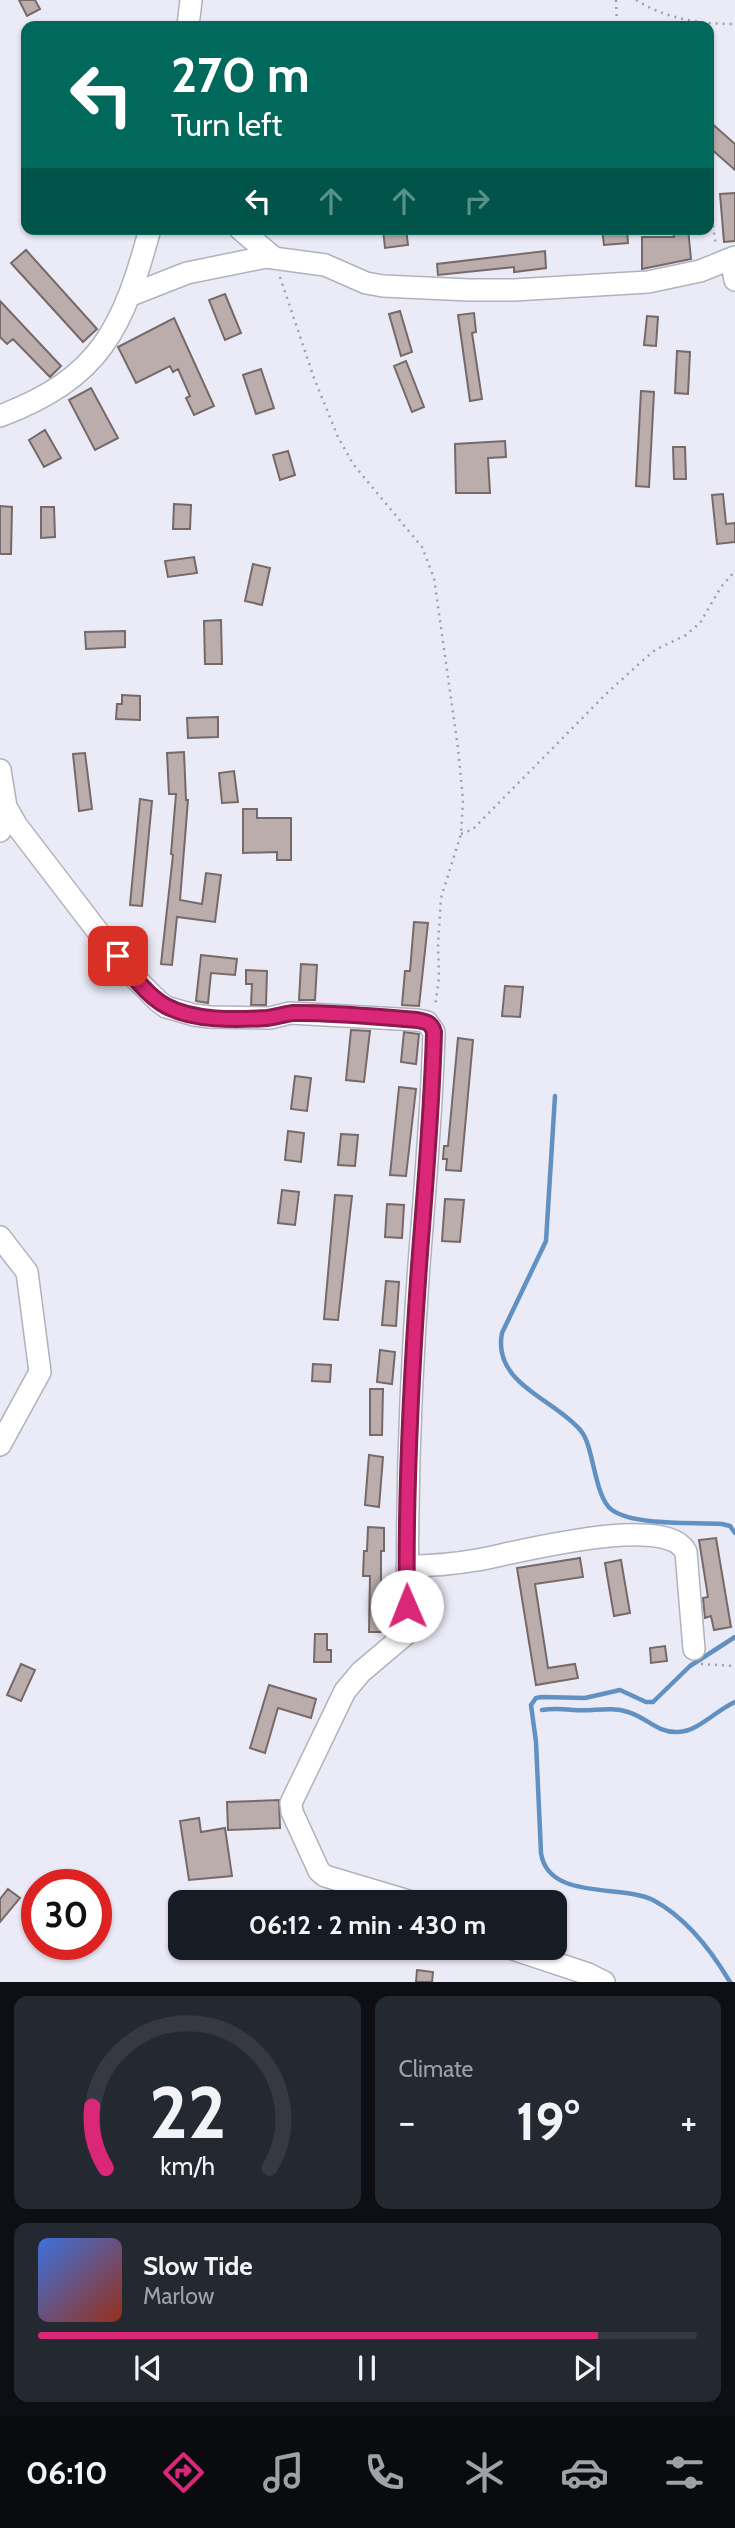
<!DOCTYPE html>
<html lang="en">
<head>
<meta charset="utf-8">
<style>
  body { margin:0; font-family:Cabin,sans-serif; background:#242831; color:#f1f3f6; height:100vh; display:flex; flex-direction:column; font-size:26px; white-space:nowrap }
  * { box-sizing:border-box; margin:0 }
  p { font-size:23px; color:#9ea1a6 }
  .icon { flex:none; width:38px; height:38px; fill:none; stroke:currentColor; stroke-width:2; stroke-linecap:round; stroke-linejoin:round }
  .map { position:relative; height:1982px; overflow:hidden }
  .drawer { display:flex; flex-direction:column; gap:14px; padding:14px; background:#0d0f14; flex:1 }
  .drawer>* { flex:none }
  .top-card { position:absolute; left:21px; top:21px; width:693px; height:214px; border-radius:14px; box-shadow:0 2px 5px #0004; background:#00695c; color:#fff; overflow:hidden }
  .speed { position:absolute; left:21px; top:1869px; display:flex; gap:14px; font-size:35px; font-weight:700; text-align:center }
  .speed>* { display:grid; place-content:center; width:91px; height:91px; border-radius:50%; background:#171b24; box-shadow:0 2px 5px #0004; line-height:1 }
  .speed .limit { border:10px solid #d22; background:#fff; color:#111 }
  .pin { position:absolute; display:grid; place-items:center; width:60px; height:60px; color:#fff; margin:-30px; border-radius:14px; box-shadow:0 4px 10px #0006 }
  .me { position:absolute; width:77px; margin:-38px; rotate:359deg; stroke-linejoin:round; filter:drop-shadow(0 0 5px #0008) }
  .turn { display:flex; align-items:center; gap:24px; height:147px; padding:0 35px; font-size:32px }
  .turn .icon { width:91px; height:91px; stroke-width:2.5 }
  .turn b { display:block; font-size:49px; line-height:60px }
  .lanes { display:flex; align-items:center; height:66px; padding:0 35px; background:#0003; justify-content:center; gap:35px; direction:ltr }
  .lanes .off { opacity:.35 }
  .big { font-size:52px; font-weight:700; line-height:1.1 }
  .drawer .tile { flex:1; display:flex; flex-direction:column; justify-content:center; gap:10px; min-width:0; padding:0 24px; border-radius:14px; background:#242831 }
  .drawer .dial { align-items:center; gap:0 }
  .dial svg { height:182px; overflow:visible; fill:none; stroke:#363941; stroke-width:7; stroke-linecap:round; text-anchor:middle }
  .dial text { fill:#f1f3f6; stroke:none }
  .song { display:flex; align-items:center; gap:21px }
  .cover { width:84px; height:84px; border-radius:10px; background:linear-gradient(135deg,hsl(220 70% 55%),hsl(10 70% 35%)) }
  .played { height:7px; border-radius:4px; background:linear-gradient(90deg,#db2777 85%,#363941 85%) }
  .keys { display:flex; justify-content:space-around; direction:ltr }
  .heat { display:flex; justify-content:space-between; align-items:center; font-size:38px; direction:ltr }
  .drawer .tiles { flex:1; display:grid; gap:14px; grid-template-columns:1fr 1fr }
  .tile:last-child { grid-column:span 2 }
  .trip { position:absolute; left:168px; top:1890px; width:399px; height:70px; border-radius:14px; background:#171b24; box-shadow:0 2px 5px #0004; font-weight:700; line-height:70px; text-align:center }
  .menu { display:flex; height:112px; justify-content:space-around; align-items:center; background:#090b0e; color:#9ea1a6 }
  .menu .icon { width:49px; height:49px }
  .menu .selected { color:#db2777 }
  .menu b { font-size:32px; color:#f1f3f6 }
  .map>svg:first-child { display:block }
</style>
</head>
<body>
<div class="map">
<svg width="735" height="1982" viewBox="0 0 735 1982">
  <rect width="100%" height="100%" fill="#eaebf7"/>
  <g fill="none" stroke-linecap="round" stroke-linejoin="round">
    <path stroke="#6091c2" stroke-width="4.5" d="M555,1096L546,1241L502,1333C492,1384 555,1399 581,1431C594,1446 594,1497 612,1510C634,1526 693,1522 722,1524L730,1526L735,1533
      M542,1710C554,1708 562,1709 574,1710C592,1712 610,1706 628,1712C646,1717 657,1733 678,1732C699,1731 716,1710 735,1702
      M730,1982C711,1950 687,1918 653,1900C622,1884 548,1901 541,1853L536,1742L531,1705L536,1698L542,1697L585,1698L620,1690L646,1702H653L690,1666L735,1637"/>
  </g>
  <path fill="#bbadac" stroke="#766968" stroke-width="2" d="M19,0H35L40,9L27,16Z
    M709,121L735,144V170L709,147Z
    M735,193V241L724,242L720,194Z
    M383,229H406L408,245L385,248Z
    M602,229H627L628,243L604,245Z
    M673,229H688L691,259L642,269V237H674Z
    M26,250L97,329L83,342L11,263Z
    M545,251L546,268L514,272V267L438,275L437,264Z
    M225,294L241,333L225,340L209,300Z
    M0,301L61,366L50,377L13,339L7,344L0,337Z
    M400,311L412,352L401,356L389,314Z
    M474,313L476,332L472,333L482,399L470,401L458,315Z
    M647,316L658,317L656,346L644,345Z
    M174,318L214,406L194,415L186,398L190,396L178,369L173,372L170,366L136,383L118,347Z
    M677,351L690,352L688,394L675,393Z
    M406,361L424,407L412,412L394,366Z
    M261,369L274,408L256,414L243,375Z
    M91,388L118,438L95,450L69,400Z
    M641,391L654,392L649,487L636,486Z
    M45,430L61,458L44,467L29,440Z
    M505,441L506,457L488,458L490,493H456L455,444Z
    M673,447H685L686,479H674Z
    M288,451L295,475L280,480L273,455Z
    M723,494L726,524L735,523V542L717,544L712,495Z
    M174,504L191,505L190,529H173Z
    M0,506L12,507L11,554H0Z
    M41,507H54L55,537L41,538Z
    M194,557L197,573L168,577L165,561Z
    M253,564L270,568L262,605L245,601Z
    M221,620L222,664H205L204,621Z
    M125,631V647L86,649L85,632Z
    M122,695L140,696V720L116,719L117,704H122Z
    M218,717V737L188,738L187,718Z
    M184,752L186,800H188L180,900L202,904L206,873L221,875L215,922L177,917L172,965L161,964L173,855L171,854L176,794H169L167,753Z
    M85,753L92,809L79,811L73,754Z
    M234,771L238,802L222,803L219,773Z
    M140,799L152,801L142,906L130,905Z
    M243,809H257V818H291V860H277V852L243,853Z
    M414,922L428,923L419,1006L402,1005L405,971H410Z
    M201,955L237,959L235,975L211,973L208,1003L196,1001Z
    M301,964L317,965L315,1000H299Z
    M246,970L267,971L266,1005H251L252,984H246Z
    M505,986L523,987L520,1017L502,1016Z
    M351,1030L370,1031L364,1082L346,1080Z
    M404,1032L419,1034L416,1064L401,1062Z
    M458,1038L473,1040L461,1171L446,1170L447,1159H443L444,1146H448Z
    M295,1076L311,1078L307,1111L291,1109Z
    M399,1087L416,1089L406,1176L390,1175Z
    M288,1131L304,1133L301,1162L285,1160Z
    M341,1134L358,1135L355,1166L338,1165Z
    M282,1190L299,1192L295,1225L278,1223Z
    M335,1195L352,1196L338,1320L324,1319Z
    M445,1199L464,1200L460,1242L442,1241Z
    M387,1204L404,1205L402,1238L385,1237Z
    M386,1281L399,1282L396,1326L382,1325Z
    M380,1350L395,1352L392,1384L377,1382Z
    M313,1364L331,1365L330,1382L312,1381Z
    M370,1389H383L382,1435H370Z
    M369,1455L383,1457L379,1507L365,1505Z
    M368,1527L384,1528V1551H381V1632H369L370,1576H363L364,1551H367Z
    M716,1538L731,1627L714,1630L711,1616L705,1618L703,1598L708,1597L699,1540Z
    M580,1558L583,1577L535,1584L548,1668L575,1664L578,1678L536,1685L517,1568Z
    M621,1560L630,1613L614,1616L605,1563Z
    M315,1634H327V1650H331V1662H314Z
    M665,1646L667,1661L651,1663L650,1648Z
    M21,1664L35,1670L21,1701L7,1695Z
    M269,1685L316,1699L311,1718L278,1708L265,1753L250,1748Z
    M279,1800L280,1828L228,1830L227,1802Z
    M199,1818L201,1832L225,1828L232,1876L189,1880L180,1821Z
    M8,1889L20,1898L0,1922V1899Z
    M417,1970L433,1972L432,1982H416Z"/>
  <g fill="none" stroke-linecap="round" stroke-linejoin="round">
    <defs>
      <path id="minor" d="M188,26L191,0
        M240,229L273,257
        M731,259L735,280
        M131,295L187,273L266,257L325,265L366,283L383,286L469,290H514L648,282L700,271L735,257
        M0,416C101,378 123,328 150,229
        M0,770L6,807L0,831
        M6,807L17,826L128,971L158,1001L166,1007L194,1015L210,1017L270,1018L290,1013L417,1020L427,1022L434,1032C432,1110 425,1187 419,1265C410,1385 406,1506 408,1627L406,1634L361,1672L345,1691L291,1803L292,1812L319,1871L325,1876L412,1902
        M0,1237L27,1272L40,1372L0,1445
        M407,1566C430,1566 454,1564 477,1560C516,1553 666,1512 686,1552L694,1649
        M510,1948L588,1974L604,1982"/>
    </defs>
    <use href="#minor" stroke="#b0b2bd" stroke-width="24"/>
    <path stroke="#9fa0a8" stroke-width="2.5" stroke-dasharray="2 5" stroke-linecap="butt" d="M616,0L617,26
      M636,0C667,19 699,24 735,24
      M709,198L716,246
      M280,277L314,378L338,437L353,464L422,547L434,578L458,748L463,800L461,834L441,898L438,944L439,978L435,1007
      M461,834L473,829L607,693L641,662L655,650L686,635L700,623L721,587L735,571
      M701,1664L735,1666"/>
    <use href="#minor" stroke="#fff" stroke-width="21"/>
  </g>
  <g fill="none" stroke-linecap="round" stroke-linejoin="round">
    <defs>
      <path id="route" d="M118,956C130,973 147,996 166,1006C194,1021 235,1020 267,1018C276,1017 284,1014 293,1013C334,1012 376,1017 417,1020C426,1022 431,1022 434,1032C432,1110 425,1187 419,1266C411,1379 405,1493 407,1606"/>
    </defs>
    <use href="#route" stroke="#8e194d" stroke-width="18"/>
    <use href="#route" stroke="#db2777" stroke-width="12"/>
  </g>
</svg>
<div class="speed"><div class="limit">30</div></div>
<div class="pin" style="left:118px;top:956px;background:#d93025"><svg class="icon" aria-label="arrive" viewBox="0 0 24 24"><path d="M6 21V4h12l-3 4 3 4H6"/></svg></div>
<svg class="me" style="left:407px;top:1606px" viewBox="-20 -20 40 40"><circle r="19" fill="#fff"/><path d="M0-13L10 11 0 6-10 11z" fill="#db2777"/></svg>
<div class="trip">06:12 · 2 min · 430 m</div>
<div class="top-card">
<div class="turn"><svg class="icon" aria-label="left" viewBox="0 0 24 24"><path d="M17 20v-9H6M10 6l-5 5 5 5"/></svg><div><b>270 m</b>Turn left</div></div>
<div class="lanes"><svg class="icon" aria-label="left" viewBox="0 0 24 24"><path d="M17 20v-9H6M10 6l-5 5 5 5"/></svg><svg class="icon off" aria-label="ahead" viewBox="0 0 24 24"><path d="M12 20V5M6 11l6-6 6 6"/></svg><svg class="icon off" aria-label="ahead" viewBox="0 0 24 24"><path d="M12 20V5M6 11l6-6 6 6"/></svg><svg class="icon off" aria-label="right" viewBox="0 0 24 24"><path d="M7 20v-9h11M14 6l5 5-5 5"/></svg></div>
</div>
</div>
<section class="drawer">
<div class="tiles">
<div class="tile dial"><svg viewBox="0 0 100 80">
<path d="M14 69A42 42 0 1 1 86 69"/>
<path d="M14 69A42 42 0 0 1 8 42" stroke="#db2777"/>
<text x="50" y="56" font-size="32" font-weight="700">22</text>
<text x="50" y="72" font-size="11">km/h</text>
</svg></div>
<div class="tile"><p>Climate</p>
<div class="heat"><a>−</a><b class="big">19°</b><a>+</a></div>
</div>
<div class="tile">
<div class="song"><i class="cover"></i><div><b>Slow Tide</b><p>Marlow</p></div></div>
<div class="played"></div>
<div class="keys"><svg class="icon" aria-label="previous" viewBox="0 0 24 24"><path d="M18 5L8 12l10 7zM5 5v14"/></svg><svg class="icon" aria-label="pause" viewBox="0 0 24 24"><path d="M8 5v14M16 5v14"/></svg><svg class="icon" aria-label="next" viewBox="0 0 24 24"><path d="M6 5l10 7-10 7zM19 5v14"/></svg></div>
</div>
</div>
</section>
<nav class="menu">
<b>06:10</b>
<svg class="icon selected" aria-label="directions" viewBox="0 0 24 24"><path d="M12 3l9 9-9 9-9-9zM9 14v-3h6M13 9l2 2-2 2"/></svg>
<svg class="icon" aria-label="music" viewBox="0 0 24 24"><path d="M9 18V5l10-2v13"/><circle cx="6" cy="18" r="3"/><circle cx="16" cy="16" r="3"/></svg>
<svg class="icon" aria-label="phone" viewBox="0 0 24 24"><path d="M5 4h4l2 5-3 2q2 4 5 5l2-3 5 2v4C11 20 4 13 5 4z"/></svg>
<svg class="icon" aria-label="climate" viewBox="0 0 24 24"><path d="M12 3v18M4 7l16 10M4 17L20 7"/></svg>
<svg class="icon" aria-label="car" viewBox="0 0 24 24"><path d="M5 17H2v-5l4-1 3-4h7l3 4 3 1v5h-3M9 17h6M6 11h13"/><circle cx="7" cy="17" r="2"/><circle cx="17" cy="17" r="2"/></svg>
<svg class="icon" aria-label="filters" viewBox="0 0 24 24"><path d="M4 7h16M4 17h16"/><circle cx="9" cy="7" r="2"/><circle cx="15" cy="17" r="2"/></svg>
</nav>
</body>
</html>
